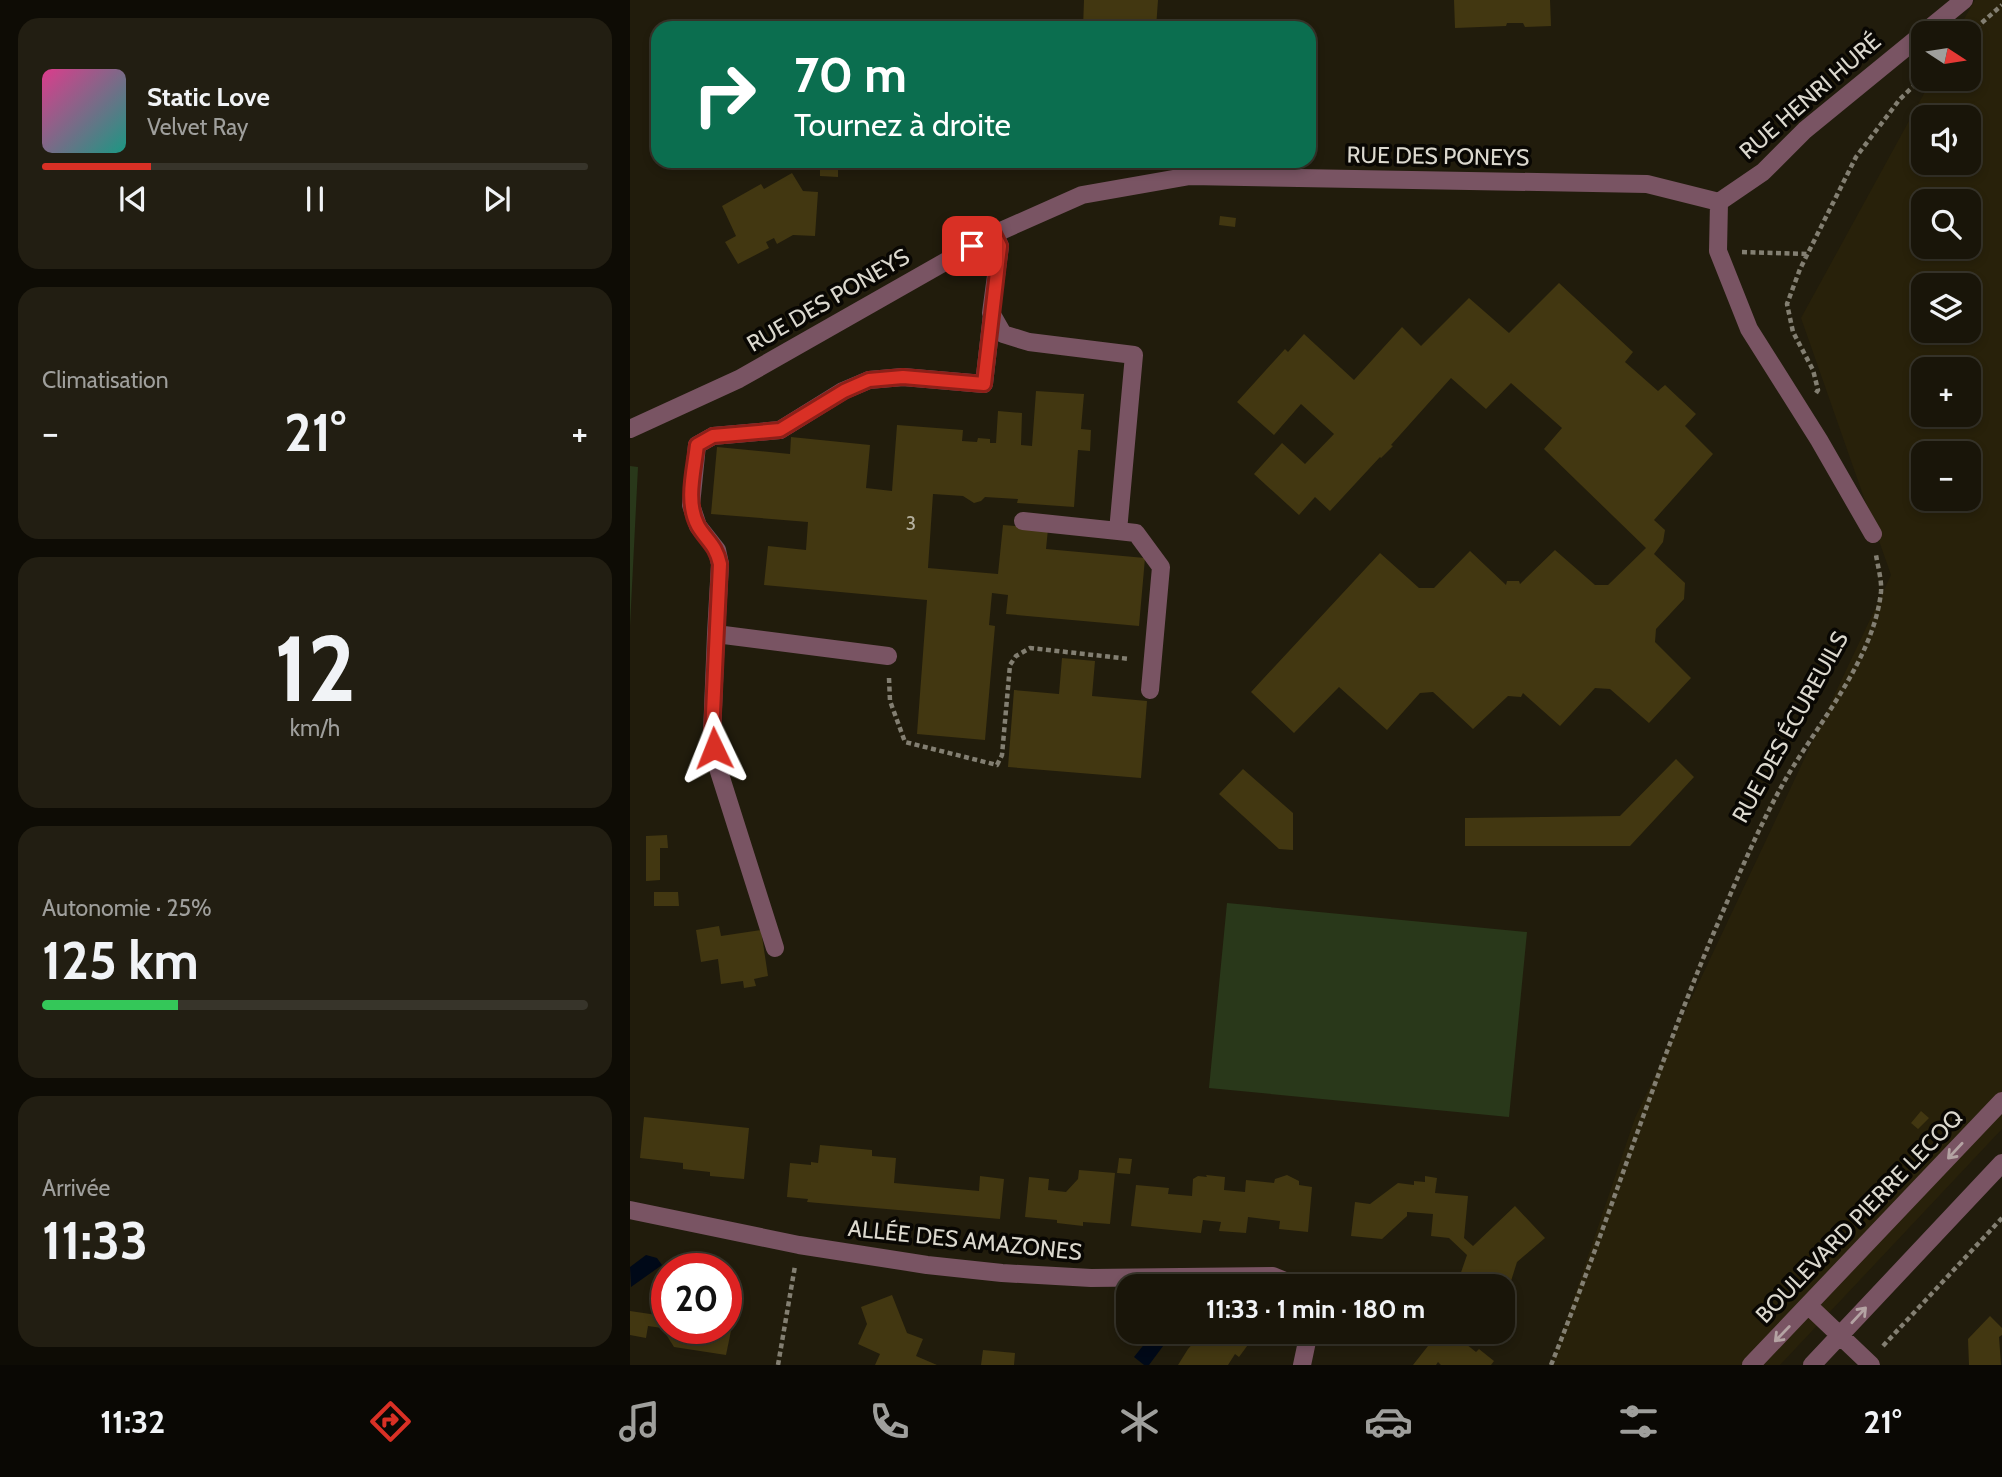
<!DOCTYPE html>
<html lang="fr">
<head>
<meta charset="utf-8">
<style>
  body { margin:0; font-family:Cabin,sans-serif; background:#221e12; color:#f1f3f6; height:100vh; display:flex; flex-direction:column; font-size:26px; white-space:nowrap }
  * { box-sizing:border-box; margin:0 }
  p { font-size:23px; color:#9f9f9c }
  .icon { flex:none; width:38px; height:38px; fill:none; stroke:currentColor; stroke-width:2; stroke-linecap:round; stroke-linejoin:round }
  .map { position:relative; flex:1; overflow:hidden }
  .side { display:flex; flex-direction:column; gap:18px; padding:18px; background:#0e0c05; width:630px }
  .side>* { flex:none }
  .top-card { position:absolute; left:21px; top:21px; width:665px; height:147px; border-radius:21px; box-shadow:0 4px 10px #0003,0 0 0 2px #37342a; background:#0b6e4f; color:#fff; overflow:hidden }
  .needle { width:46px; rotate:102deg }
  .fabs { position:absolute; left:1281px; top:21px; display:grid; gap:14px }
  .fabs a { display:grid; place-items:center; width:70px; height:70px; border-radius:14px; background:#191509; box-shadow:0 4px 10px #0003,0 0 0 2px #37342a; font-size:35px }
  .speed { position:absolute; left:21px; top:1253px; display:flex; gap:14px; font-size:35px; font-weight:700; text-align:center }
  .speed>* { display:grid; place-content:center; width:91px; height:91px; border-radius:50%; background:#191509; box-shadow:0 4px 10px #0003,0 0 0 2px #37342a; line-height:1 }
  .speed .limit { border:10px solid #d22; background:#fff; color:#111 }
  .pin { position:absolute; display:grid; place-items:center; width:60px; height:60px; color:#fff; margin:-30px; border-radius:14px; box-shadow:0 4px 10px #0006 }
  .me { position:absolute; width:77px; margin:-38px; rotate:358deg; stroke-linejoin:round; filter:drop-shadow(0 0 5px #0008) }
  .turn { display:flex; align-items:center; gap:24px; height:147px; padding:0 28px; font-size:32px }
  .turn .icon { width:91px; height:91px; stroke-width:2.5 }
  .turn b { display:block; font-size:49px; line-height:60px }
  .big { font-size:52px; font-weight:800; line-height:1.1 }
  .side .tile { flex:1; display:flex; flex-direction:column; justify-content:center; gap:10px; min-width:0; padding:0 24px; border-radius:21px; background:#221e12 }
  .side .dial { align-items:center; gap:0 }
  .dial b { font-size:91px; line-height:1 }
  .song { display:flex; align-items:center; gap:21px }
  .cover { width:84px; height:84px; border-radius:10px; background:linear-gradient(135deg,hsl(330 70% 55%),hsl(170 70% 35%)) }
  .played { height:7px; border-radius:4px; background:linear-gradient(90deg,#d93025 20%,#37342a 20%) }
  .keys { display:flex; justify-content:space-around; direction:ltr }
  .heat { display:flex; justify-content:space-between; align-items:center; font-size:38px; direction:ltr }
  .charge { height:10px; border-radius:5px; background:linear-gradient(90deg,#34c759 25%,#37342a 0) }
  .trip { position:absolute; left:486px; top:1274px; width:399px; height:70px; border-radius:21px; background:#191509; box-shadow:0 4px 10px #0003,0 0 0 2px #37342a; font-weight:800; line-height:70px; text-align:center }
  .dock { display:flex; height:112px; justify-content:space-around; align-items:center; background:#0a0804; color:#9f9f9c }
  .dock .icon { width:49px; height:49px }
  .dock .selected { color:#d93025 }
  .dock b { font-size:32px; color:#f1f3f6 }
  main { display:flex; flex:1; min-height:0 }
  .map>svg:first-child { display:block }
</style>
</head>
<body>
<main>
<section class="side">
<div class="tile">
<div class="song"><i class="cover"></i><div><b>Static Love</b><p>Velvet Ray</p></div></div>
<div class="played"></div>
<div class="keys"><svg class="icon" aria-label="previous" viewBox="0 0 24 24"><path d="M18 5L8 12l10 7zM5 5v14"/></svg><svg class="icon" aria-label="pause" viewBox="0 0 24 24"><path d="M8 5v14M16 5v14"/></svg><svg class="icon" aria-label="next" viewBox="0 0 24 24"><path d="M6 5l10 7-10 7zM19 5v14"/></svg></div>
</div>
<div class="tile"><p>Climatisation</p>
<div class="heat"><a>−</a><b class="big">21°</b><a>+</a></div>
</div>
<div class="tile dial"><b>12</b><p>km/h</p></div>
<div class="tile"><p>Autonomie · 25%</p><b class="big">125 km</b><div class="charge"></div></div>
<div class="tile"><p>Arrivée</p><b class="big">11:33</b></div>
</section>
<div class="map">
<svg width="1372" height="1365" viewBox="0 0 1372 1365">
  <rect width="100%" height="100%" fill="#211c0c"/>
  <path fill="#28210a" fill-rule="evenodd" d="M1345,0H1372V1129L1150,1365H921L1005,1118L1261,575L1171,318L1302,79H1339V33H1326ZM1293,117H1339V163H1293ZM1293,201H1339V247H1293ZM1293,285H1339V331H1293ZM1293,369H1339V415H1293ZM1293,453H1339V499H1293Z"/>
  <path fill="#29381a" d="M0,466L8,467L0,626Z
    M597,903L897,932L879,1117L579,1088Z"/>
  <path fill="#000918" d="M16,1255L27,1258L32,1265L1,1287L0,1267Z
    M524,1332H530L539,1338L519,1365H514L504,1357Z"/>
  <path fill="#423711" d="M454,0H528L526,28H453Z
    M824,0H920L921,26L895,27L893,23H877L876,26L825,28Z
    M190,161H208V177L190,176Z
    M162,173L173,191L188,192L185,236L163,235L147,244L144,238L136,242L139,248L108,264L95,242L106,236L92,206L131,184L134,189Z
    M590,216L606,218L605,227L589,225Z
    M929,283L1003,352L995,362L1028,391L1035,385L1066,414L1055,426L1083,454L1024,520L1035,530L1033,542L1024,554L1055,583L1054,599L1026,629L1025,642L1061,678L1019,723L980,689L965,688L930,726L893,693L891,697L878,696L843,729L803,692L790,693L757,730L709,687L664,733L621,692L750,553L789,588H804L840,551L876,585L877,581H889L890,584L925,550L965,585H978L1016,548L914,449L932,428L881,383L856,409L821,378L761,445L763,446L751,458L750,457L700,511L685,497L669,515L624,474L652,443L675,464L704,434L671,404L644,435L607,402L655,349L658,352L674,334L724,380L772,327L791,346L839,298L879,333Z
    M406,391L454,394L451,429L461,430L460,451L448,450L444,507L387,503L388,499L355,497L351,501L344,503L333,496L303,494L298,568L368,574L373,525L418,529L416,549L515,558L509,626L376,614L378,595L362,593L359,625L365,626L355,740L287,734L297,600L134,585L138,546L176,550L178,522L81,514L87,447L160,454L161,437L240,445L236,488L262,491L267,425L333,430L332,441L347,442L348,438L360,439V443H366L368,411L392,413L391,445L402,446Z
    M432,658L465,661L462,696L517,701L511,778L378,767L384,690L429,694Z
    M1046,759L1064,777L1000,846H835V818L990,816Z
    M613,769L663,813V850L649,849L589,794Z
    M37,835L38,848H30V880L16,881V836Z
    M24,892H48L49,906H24Z
    M89,926L91,936L131,930L138,976L124,979L126,986L114,988L113,981L91,984L88,959L71,962L66,930Z
    M1291,1111L1299,1118L1288,1129L1281,1123Z
    M14,1117L119,1128L114,1179L80,1176V1172L53,1169V1163L10,1158Z
    M190,1145L242,1150V1156L266,1158L264,1183L349,1191L350,1176L374,1179L370,1219L177,1202L178,1199L157,1197L160,1163L181,1165V1162L188,1163Z
    M489,1158L502,1159L500,1174L487,1173Z
    M449,1170L485,1173L480,1224L453,1222V1226L427,1223V1220L395,1217L399,1177L419,1179L418,1190L436,1192L448,1179Z
    M576,1175L595,1177L594,1190L615,1192L616,1180L644,1183L645,1179L657,1175L669,1181V1185L682,1187L678,1232L649,1229L650,1221L618,1217L616,1233L589,1231L591,1222L573,1220L571,1233L501,1226L506,1185L539,1188L538,1194L562,1196L563,1179L568,1176L577,1177Z
    M795,1176L807,1178L805,1193L838,1196L834,1238L843,1246L885,1206L915,1238L887,1262L875,1300L873,1299V1286H833L827,1284L837,1255L819,1238L801,1236L803,1214L777,1212V1216L752,1239L721,1236L725,1202L740,1204L768,1183L784,1185V1181L795,1182Z
    M262,1295L277,1333L293,1339L286,1356L307,1365H245L250,1354L228,1344L237,1324L231,1307Z
    M37,1309V1328H96V1312L99,1310L106,1322L102,1326L96,1355L44,1347L32,1328L18,1326L16,1338L0,1335V1311L27,1315Z
    M1360,1316L1372,1328V1335L1369,1337L1371,1365H1339L1338,1339Z
    M573,1332H614L623,1338L609,1357L605,1354L598,1365H548L558,1349Z
    M809,1332H845L836,1344L846,1352L849,1349L864,1361L861,1365H811L808,1362L806,1365H783Z
    M353,1350L385,1353L384,1365H351Z"/>
  <g fill="none" stroke-linecap="round" stroke-linejoin="round">
    <path stroke="#837f72" stroke-width="4.5" stroke-dasharray="5 3.5" stroke-linecap="butt" d="M1339,34L1372,5
      M1112,252L1177,254
      M1186,393L1188,390L1183,370L1163,332L1157,304L1170,269L1226,157L1270,99L1293,77
      M259,678L260,701L275,742L367,765L372,755L380,665L386,656L400,648L500,659
      M1253,1346L1372,1218
      M148,1365L165,1266
      M921,1365C982,1214 1029,1058 1094,909C1114,863 1133,818 1158,775C1191,720 1244,657 1251,592C1252,581 1248,567 1246,555"/>
    <path stroke="#795463" stroke-width="18" d="M1089,202L1088,251L1119,329L1189,440L1243,534
      M1089,202L1133,172L1175,130L1334,0
      M364,234L370,246L361,313L373,334L399,342L504,355L488,531L393,521
      M0,429L109,379L364,234L452,195L560,176L1017,184L1089,202
      M488,531L506,533L531,567L520,690
      M86,634L82,734L86,762L145,948
      M258,656L86,634L90,564L87,550L68,526L61,505L67,445L83,436L150,430L213,391L239,380L273,377L354,384L362,314
      M0,1210L169,1245L297,1265L372,1273L461,1278L643,1276L667,1286
      M1179,1306L1241,1365
      M672,1365L679,1332
      M1121,1365L1372,1101
      M1182,1365L1372,1163"/>
  </g>
  <defs><path id="oneway-shaft" d="M-6 0H5M1.5-3L5.5 0L1.5 3" fill="none" stroke-width="1.6" stroke-linecap="round" stroke-linejoin="round" transform="scale(1.75)"/></defs>
  <g stroke="#b4a3a3">
    <use href="#oneway-shaft" transform="translate(1325 1151) rotate(133)"/>
    <use href="#oneway-shaft" transform="translate(1229 1315) rotate(-47)"/>
    <use href="#oneway-shaft" transform="translate(1152 1334) rotate(134)"/>
  </g>
  <g fill="none" stroke-linecap="round" stroke-linejoin="round">
    <defs>
      <path id="route" d="M84,748L82,734L90,564C86,545 77,541 68,526C55,502 64,471 67,445L83,436L150,430L214,391L239,380L273,377L354,384L370,246L364,234L342,246"/>
    </defs>
    <use href="#route" stroke="#8d1f18" stroke-width="18"/>
    <use href="#route" stroke="#d93025" stroke-width="12"/>
  </g>
  <g text-anchor="middle" stroke-width="7" stroke-linejoin="round" paint-order="stroke">
    <g font-size="19" fill="#b5b09f">
      <text x="281" y="530">3</text>
    </g>
    <g font-size="23" fill="#dbd8ce" stroke="#090703">
      <text transform="translate(1180 96) rotate(-41)" y="8">RUE HENRI HURÉ</text>
      <text transform="translate(808 156) rotate(1)" y="8">RUE DES PONEYS</text>
      <text transform="translate(198 300) rotate(-30)" y="8">RUE DES PONEYS</text>
      <text transform="translate(1160 727) rotate(-61)" y="8">RUE DES ÉCUREUILS</text>
      <text transform="translate(1229 1216) rotate(-46)" y="8">BOULEVARD PIERRE LECOQ</text>
      <text transform="translate(335 1240) rotate(6)" y="8">ALLÉE DES AMAZONES</text>
    </g>
  </g>
</svg>
<div class="fabs">
<a><svg class="needle" viewBox="-14 -14 28 28"><path d="M0-13l5 13h-10z" fill="#e53935"/><path d="M0 13l5-13h-10z" fill="#9f9f9c"/></svg></a>
<a><svg class="icon" aria-label="sound" viewBox="0 0 24 24"><path d="M4 9h4l5-4v14l-5-4H4zM17 9q2 3 0 6"/></svg></a>
<a><svg class="icon" aria-label="search" viewBox="0 0 24 24"><circle cx="10" cy="10" r="6"/><path d="M15 15l6 6"/></svg></a>
<a><svg class="icon" aria-label="layers" viewBox="0 0 24 24"><path d="M12 4l9 5-9 5-9-5zM3 14l9 5 9-5"/></svg></a>
<a>+</a>
<a>−</a>
</div>
<div class="speed"><div class="limit">20</div></div>
<div class="pin" style="left:342px;top:246px;background:#d93025"><svg class="icon" aria-label="arrive" viewBox="0 0 24 24"><path d="M6 21V4h12l-3 4 3 4H6"/></svg></div>
<svg class="me" style="left:84px;top:748px" viewBox="-20 -20 40 40"><path d="M0-17L14 15 0 8-14 15z" fill="#d93025" stroke="#fff" stroke-width="4"/></svg>
<div class="trip">11:33 · 1 min · 180 m</div>
<div class="top-card">
<div class="turn"><svg class="icon" aria-label="right" viewBox="0 0 24 24"><path d="M7 20v-9h11M14 6l5 5-5 5"/></svg><div><b>70 m</b>Tournez à droite</div></div>
</div>
</div>
</main>
<nav class="dock">
<b>11:32</b>
<svg class="icon selected" aria-label="directions" viewBox="0 0 24 24"><path d="M12 3l9 9-9 9-9-9zM9 14v-3h6M13 9l2 2-2 2"/></svg>
<svg class="icon" aria-label="music" viewBox="0 0 24 24"><path d="M9 18V5l10-2v13"/><circle cx="6" cy="18" r="3"/><circle cx="16" cy="16" r="3"/></svg>
<svg class="icon" aria-label="phone" viewBox="0 0 24 24"><path d="M5 4h4l2 5-3 2q2 4 5 5l2-3 5 2v4C11 20 4 13 5 4z"/></svg>
<svg class="icon" aria-label="climate" viewBox="0 0 24 24"><path d="M12 3v18M4 7l16 10M4 17L20 7"/></svg>
<svg class="icon" aria-label="car" viewBox="0 0 24 24"><path d="M5 17H2v-5l4-1 3-4h7l3 4 3 1v5h-3M9 17h6M6 11h13"/><circle cx="7" cy="17" r="2"/><circle cx="17" cy="17" r="2"/></svg>
<svg class="icon" aria-label="filters" viewBox="0 0 24 24"><path d="M4 7h16M4 17h16"/><circle cx="9" cy="7" r="2"/><circle cx="15" cy="17" r="2"/></svg>
<b>21°</b>
</nav>
</body>
</html>
